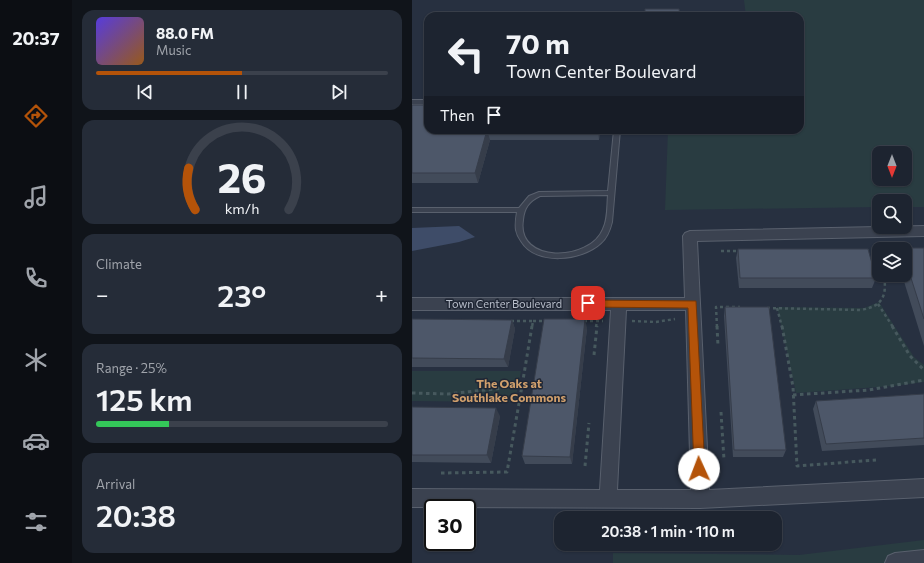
<!DOCTYPE html>
<html lang="en">
<head>
<meta charset="utf-8">
<style>
  body { margin:0; font-family:Commissioner,sans-serif; background:#252c38; color:#f1f3f6; height:100vh; display:flex; flex-direction:column; font-size:15px; white-space:nowrap }
  * { box-sizing:border-box; margin:0 }
  p { font-size:13px; color:#a0a4ab }
  .icon { flex:none; width:22px; height:22px; fill:none; stroke:currentColor; stroke-width:2; stroke-linecap:round; stroke-linejoin:round }
  .map { position:relative; flex:1; overflow:hidden }
  .sheet { display:flex; flex-direction:column; gap:10px; padding:10px; background:#10141a; width:340px }
  .sheet>* { flex:none }
  .top-card { position:absolute; left:12px; top:12px; width:380px; height:122px; border-radius:12px; box-shadow:0 1px 3px #0004,0 0 0 1px #3b414c; background:#1d2430; color:#f1f3f6; overflow:hidden }
  .needle { width:26px; rotate:180deg }
  .controls { position:absolute; left:460px; top:146px; display:grid; gap:8px }
  .controls a { display:grid; place-items:center; width:40px; height:40px; border-radius:8px; background:#1d2430; box-shadow:0 1px 3px #0004,0 0 0 1px #3b414c; font-size:20px }
  .speed { position:absolute; left:12px; top:499px; display:flex; gap:8px; font-size:20px; font-weight:700; text-align:center }
  .speed>* { display:grid; place-content:center; width:52px; height:52px; border-radius:50%; background:#1d2430; box-shadow:0 1px 3px #0004,0 0 0 1px #3b414c; line-height:1 }
  .speed .limit { border:2px solid #111; border-radius:6px; background:#fff; color:#111 }
  .pin { position:absolute; display:grid; place-items:center; width:34px; height:34px; color:#fff; margin:-17px; border-radius:8px; box-shadow:0 2px 6px #0006 }
  .me { position:absolute; width:44px; margin:-22px; rotate:358deg; stroke-linejoin:round; filter:drop-shadow(0 0 3px #0008) }
  .turn { display:flex; align-items:center; gap:14px; height:84px; padding:0 16px; font-size:18px }
  .turn .icon { width:52px; height:52px; stroke-width:2.5 }
  .turn b { display:block; font-size:28px; line-height:34px }
  .then { display:flex; align-items:center; height:38px; padding:0 16px; background:#0003; gap:8px; font-size:15px }
  .big { font-size:30px; font-weight:600; line-height:1.1 }
  .sheet .tile { flex:1; display:flex; flex-direction:column; justify-content:center; gap:6px; min-width:0; padding:0 14px; border-radius:12px; background:#252c38 }
  .sheet .dial { align-items:center; gap:0 }
  .dial svg { height:104px; overflow:visible; fill:none; stroke:#3b414c; stroke-width:7; stroke-linecap:round; text-anchor:middle }
  .dial text { fill:#f1f3f6; stroke:none }
  .song { display:flex; align-items:center; gap:12px }
  .cover { width:48px; height:48px; border-radius:6px; background:linear-gradient(135deg,hsl(250 70% 55%),hsl(30 70% 35%)) }
  .played { height:4px; border-radius:2px; background:linear-gradient(90deg,#b45309 50%,#3b414c 50%) }
  .keys { display:flex; justify-content:space-around; direction:ltr }
  .heat { display:flex; justify-content:space-between; align-items:center; font-size:22px; direction:ltr }
  .charge { height:6px; border-radius:3px; background:linear-gradient(90deg,#34c759 25%,#3b414c 0) }
  .trip { position:absolute; left:142px; top:511px; width:228px; height:40px; border-radius:12px; background:#1d2430; box-shadow:0 1px 3px #0004,0 0 0 1px #3b414c; font-weight:600; line-height:40px; text-align:center }
  main { display:flex; flex:1; min-height:0 }
  .menu { display:flex; flex-direction:column; width:72px; justify-content:space-around; align-items:center; background:#0c0e13; color:#a0a4ab }
  .menu .icon { width:28px; height:28px }
  .menu .on { color:#b45309 }
  .menu b { font-size:18px; color:#f1f3f6 }
  .map>svg:first-child { display:block }
</style>
</head>
<body>
<main>
<nav class="menu">
<b>20:37</b>
<svg class="icon on" aria-label="directions" viewBox="0 0 24 24"><path d="M12 3l9 9-9 9-9-9zM9 14v-3h6M13 9l2 2-2 2"/></svg>
<svg class="icon" aria-label="music" viewBox="0 0 24 24"><path d="M9 18V5l10-2v13"/><circle cx="6" cy="18" r="3"/><circle cx="16" cy="16" r="3"/></svg>
<svg class="icon" aria-label="phone" viewBox="0 0 24 24"><path d="M5 4h4l2 5-3 2q2 4 5 5l2-3 5 2v4C11 20 4 13 5 4z"/></svg>
<svg class="icon" aria-label="climate" viewBox="0 0 24 24"><path d="M12 3v18M4 7l16 10M4 17L20 7"/></svg>
<svg class="icon" aria-label="car" viewBox="0 0 24 24"><path d="M5 17H2v-5l4-1 3-4h7l3 4 3 1v5h-3M9 17h6M6 11h13"/><circle cx="7" cy="17" r="2"/><circle cx="17" cy="17" r="2"/></svg>
<svg class="icon" aria-label="filters" viewBox="0 0 24 24"><path d="M4 7h16M4 17h16"/><circle cx="9" cy="7" r="2"/><circle cx="15" cy="17" r="2"/></svg>
</nav>
<section class="sheet">
<div class="tile">
<div class="song"><i class="cover"></i><div><b>88.0 FM</b><p>Music</p></div></div>
<div class="played"></div>
<div class="keys"><svg class="icon" aria-label="previous" viewBox="0 0 24 24"><path d="M18 5L8 12l10 7zM5 5v14"/></svg><svg class="icon" aria-label="pause" viewBox="0 0 24 24"><path d="M8 5v14M16 5v14"/></svg><svg class="icon" aria-label="next" viewBox="0 0 24 24"><path d="M6 5l10 7-10 7zM19 5v14"/></svg></div>
</div>
<div class="tile dial"><svg viewBox="0 0 100 80">
<path d="M14 69A42 42 0 1 1 86 69"/>
<path d="M14 69A42 42 0 0 1 9 37" stroke="#b45309"/>
<text x="50" y="56" font-size="32" font-weight="700">26</text>
<text x="50" y="72" font-size="11">km/h</text>
</svg></div>
<div class="tile"><p>Climate</p>
<div class="heat"><a>−</a><b class="big">23°</b><a>+</a></div>
</div>
<div class="tile"><p>Range · 25%</p><b class="big">125 km</b><div class="charge"></div></div>
<div class="tile"><p>Arrival</p><b class="big">20:38</b></div>
</section>
<div class="map">
<svg width="512" height="563" viewBox="0 0 512 563">
  <rect width="100%" height="100%" fill="#273040"/>
  <path fill="#293c41" fill-rule="evenodd" d="M332,0H512V207H493V201H467V207L253,210L256,130H388V16H334ZM467,153H493V179H467Z
    M467,302L502,357L512,365V382L481,386L384,393L365,307L452,308Z
    M0,371H109L103,402L0,401Z
    M512,540V563H201V553L387,555Z"/>
  <path fill="#3e4c68" d="M47,226L63,237L47,242L0,251V228Z"/>
  <g fill="none" stroke-linecap="round" stroke-linejoin="round">
    <defs>
      <path id="service" d="M0,100H16V104H0Z
        M202,130H208L200,222C198,230 195,238 189,243C170,261 124,266 109,241C107,238 105,235 104,230C103,224 104,218 105,212H0V208H107L117,196L127,192L196,191ZM196,195C195,206 196,219 191,229C178,262 104,264 111,220C112,208 117,201 128,196Z"/>
      <path id="minor" d="M512,226V236L285,241L297,490L512,479V497L288,508L0,507V489L188,490L199,310H0V298H273L271,236L273,233L278,231ZM214,310H274L279,490H205Z
        M512,550V563H473L476,556L483,553Z"/>
    </defs>
    <use href="#service" stroke="#59606d" stroke-width="2"/>
    <use href="#minor" stroke="#59606d" stroke-width="2"/>
    <path stroke="#47595e" stroke-width="2.5" stroke-dasharray="3 3" stroke-linecap="butt" d="M309,251H328
      M454,251H467
      M466,304L481,327
      M355,308L449,310C471,306 475,296 472,275
      M365,308L370,327
      M99,321H121L120,327
      M121,321H135
      M172,321H191
      M220,321L244,322L263,319
      M184,327L185,321
      M305,327L304,307H328"/>
    <path stroke="#47595e" stroke-width="3" stroke-dasharray="3.5 3.5" stroke-linecap="butt" d="M305,326L306,346
      M370,326L381,387L385,466L464,460
      M480,326L498,356L512,370
      M182,355L185,326
      M0,393L36,394L110,386L120,326
      M381,395L457,390L512,380
      M309,412L312,460
      M173,466L177,423
      M29,473L95,472L110,386"/>
    <use href="#service" fill="#3b4250" fill-rule="evenodd"/>
    <use href="#minor" fill="#3b4250" fill-rule="evenodd"/>
  </g>
  <path fill="#424b5a" d="M0,105L16,130H188L187,140H78L66,183H0Z
    M490,248H512V346L490,275H493V249H489Z
    M326,249L464,278L460,288H327L324,258Z
    M313,307L374,450L371,457H321L312,316Z
    M0,319L100,320L103,329L96,367H0Z
    M175,328L160,464H113L110,456Z
    M512,394V445L410,451L401,409L404,401Z
    M0,407L88,416L79,463L0,462Z"/>
  <path fill="#363d4a" d="M75,130L78,140L66,183L63,173Z
    M186,130H188L187,140Z
    M173,319L175,328L160,464L158,457Z
    M100,320L103,329L96,367L92,359Z
    M84,408L88,416L79,463L75,455Z"/>
  <path fill="#4d5769" stroke="#363d4a" d="M233,9H267L268,16H233Z
    M0,105H16V130H75L63,173H0Z
    M490,248H512V319L493,259V249H490Z
    M326,249H456L464,278H328Z
    M313,307H357L374,450H322Z
    M0,319L100,320L92,359L0,358Z
    M132,319H173L158,457L110,456Z
    M512,394V438L414,444L404,401Z
    M0,407L84,408L75,455H0Z"/>
  <path fill="#b45309" stroke="#753606" d="M176,300L284,301L293,469L291,473L287,474L283,473L282,469L276,308L176,307L171,303Z"/>
  <g text-anchor="middle" stroke-width="3" stroke-linejoin="round" paint-order="stroke">
    <g font-size="11" fill="#b8beca" stroke="#202735">
      <text x="92" y="308">Town Center Boulevard</text>
    </g>
    <g font-size="12" font-weight="bold" fill="#d09f6c" stroke="#202735">
      <text x="97" y="388">The Oaks at<tspan x="97" dy="14">Southlake Commons</tspan></text>
    </g>
  </g>
</svg>
<div class="controls">
<a><svg class="needle" viewBox="-14 -14 28 28"><path d="M0-13l5 13h-10z" fill="#e53935"/><path d="M0 13l5-13h-10z" fill="#a0a4ab"/></svg></a>
<a><svg class="icon" aria-label="search" viewBox="0 0 24 24"><circle cx="10" cy="10" r="6"/><path d="M15 15l6 6"/></svg></a>
<a><svg class="icon" aria-label="layers" viewBox="0 0 24 24"><path d="M12 4l9 5-9 5-9-5zM3 14l9 5 9-5"/></svg></a>
</div>
<div class="speed"><div class="limit">30</div></div>
<div class="pin" style="left:176px;top:303px;background:#d93025"><svg class="icon" aria-label="arrive" viewBox="0 0 24 24"><path d="M6 21V4h12l-3 4 3 4H6"/></svg></div>
<svg class="me" style="left:287px;top:469px" viewBox="-20 -20 40 40"><circle r="19" fill="#fff"/><path d="M0-13L10 11 0 6-10 11z" fill="#b45309"/></svg>
<div class="trip">20:38 · 1 min · 110 m</div>
<div class="top-card">
<div class="turn"><svg class="icon" aria-label="left" viewBox="0 0 24 24"><path d="M17 20v-9H6M10 6l-5 5 5 5"/></svg><div><b>70 m</b>Town Center Boulevard</div></div>
<div class="then">Then<svg class="icon" aria-label="arrive" viewBox="0 0 24 24"><path d="M6 21V4h12l-3 4 3 4H6"/></svg></div>
</div>
</div>
</main>
</body>
</html>
